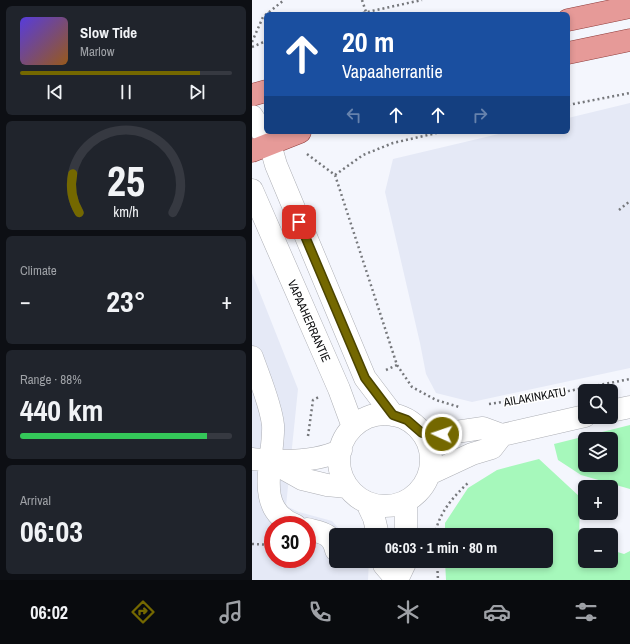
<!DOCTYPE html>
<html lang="en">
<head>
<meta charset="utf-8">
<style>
  body { margin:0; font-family:"Archivo Narrow",sans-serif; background:#20242c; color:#f1f3f6; height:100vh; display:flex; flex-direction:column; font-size:15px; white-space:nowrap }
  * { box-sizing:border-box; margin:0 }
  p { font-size:13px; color:#9ea1a6 }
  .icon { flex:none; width:22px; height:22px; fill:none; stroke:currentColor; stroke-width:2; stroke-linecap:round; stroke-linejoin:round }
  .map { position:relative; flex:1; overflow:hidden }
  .details { display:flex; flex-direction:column; gap:6px; padding:6px; background:#0d0f14; width:252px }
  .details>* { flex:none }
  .banner { position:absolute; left:12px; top:12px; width:306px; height:122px; border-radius:6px; box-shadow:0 2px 6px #0003; background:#1a4fa0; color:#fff; overflow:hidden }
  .controls { position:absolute; left:326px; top:384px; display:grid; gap:8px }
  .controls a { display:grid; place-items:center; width:40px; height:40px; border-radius:6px; background:#171b24; box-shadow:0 2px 6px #0003; font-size:20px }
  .speed { position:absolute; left:12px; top:516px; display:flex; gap:8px; font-size:20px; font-weight:700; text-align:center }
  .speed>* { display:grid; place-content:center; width:52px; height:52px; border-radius:50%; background:#171b24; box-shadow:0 2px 6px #0003; line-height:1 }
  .speed .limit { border:6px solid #d22; background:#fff; color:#111 }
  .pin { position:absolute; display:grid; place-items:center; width:34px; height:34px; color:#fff; margin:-17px; border-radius:8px; box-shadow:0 2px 6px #0006 }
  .me { position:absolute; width:44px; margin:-22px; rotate:273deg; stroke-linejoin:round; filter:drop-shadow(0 0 3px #0008) }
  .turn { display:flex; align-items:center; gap:14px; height:84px; padding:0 12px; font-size:18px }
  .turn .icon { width:52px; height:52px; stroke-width:2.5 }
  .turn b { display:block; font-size:28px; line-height:34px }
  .lanes { display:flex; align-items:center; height:38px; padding:0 12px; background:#0003; justify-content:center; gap:20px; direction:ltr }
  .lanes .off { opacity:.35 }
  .big { font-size:30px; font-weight:700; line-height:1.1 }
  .details .tile { flex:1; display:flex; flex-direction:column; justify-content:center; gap:6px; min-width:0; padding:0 14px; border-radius:6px; background:#20242c }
  .details .dial { align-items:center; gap:0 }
  .dial svg { height:104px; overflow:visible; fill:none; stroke:#363941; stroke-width:7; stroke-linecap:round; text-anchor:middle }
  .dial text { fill:#f1f3f6; stroke:none }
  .song { display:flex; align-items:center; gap:12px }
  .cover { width:48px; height:48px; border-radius:6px; background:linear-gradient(135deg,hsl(250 70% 55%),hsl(30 70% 35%)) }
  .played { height:4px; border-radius:2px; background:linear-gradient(90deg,#746800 85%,#363941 85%) }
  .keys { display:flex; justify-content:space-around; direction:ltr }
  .heat { display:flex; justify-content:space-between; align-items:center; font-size:22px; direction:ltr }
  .charge { height:6px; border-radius:3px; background:linear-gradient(90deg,#34c759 88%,#363941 0) }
  .trip { position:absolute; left:77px; top:528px; width:224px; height:40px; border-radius:6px; background:#171b24; box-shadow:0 2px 6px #0003; font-weight:700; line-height:40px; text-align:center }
  .dock { display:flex; height:64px; justify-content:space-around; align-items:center; background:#090b0e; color:#9ea1a6 }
  .dock .icon { width:28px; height:28px }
  .dock .on { color:#746800 }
  .dock b { font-size:18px; color:#f1f3f6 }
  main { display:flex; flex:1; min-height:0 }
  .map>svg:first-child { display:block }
</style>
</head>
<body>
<main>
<section class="details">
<div class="tile">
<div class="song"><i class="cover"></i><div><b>Slow Tide</b><p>Marlow</p></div></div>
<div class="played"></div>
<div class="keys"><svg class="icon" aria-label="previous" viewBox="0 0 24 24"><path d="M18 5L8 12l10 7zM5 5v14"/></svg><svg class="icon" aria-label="pause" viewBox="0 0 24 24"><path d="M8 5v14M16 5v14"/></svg><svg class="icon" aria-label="next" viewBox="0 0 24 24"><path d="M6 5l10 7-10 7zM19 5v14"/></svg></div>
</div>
<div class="tile dial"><svg viewBox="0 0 100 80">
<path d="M14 69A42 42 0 1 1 86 69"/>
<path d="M14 69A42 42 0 0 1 9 39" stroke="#746800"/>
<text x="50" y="56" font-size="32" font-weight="700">25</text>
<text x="50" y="72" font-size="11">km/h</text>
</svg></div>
<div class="tile"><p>Climate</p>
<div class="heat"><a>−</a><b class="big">23°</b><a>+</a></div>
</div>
<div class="tile"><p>Range · 88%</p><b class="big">440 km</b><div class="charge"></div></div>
<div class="tile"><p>Arrival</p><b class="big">06:03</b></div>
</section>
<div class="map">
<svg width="378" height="580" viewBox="0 0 378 580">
  <rect width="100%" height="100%" fill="#f4f6fd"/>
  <path fill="#e5e9f6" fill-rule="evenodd" d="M378,103V368L220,402L184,393L174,374L168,343L133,192L141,159L255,132H316V118Z
    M0,273L46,389L34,506L47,512L80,521L93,535H84V561H117L116,580H0ZM21,525H55V559H21Z"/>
  <path fill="#a6f8bb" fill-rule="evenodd" d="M378,425V489L329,475L306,460L302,444ZM333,439H359V465H333Z
    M287,459L328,497L327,542L333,544V561H359V550L372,554L378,551V580H194L193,561H294V535H193V523L216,488L245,470Z"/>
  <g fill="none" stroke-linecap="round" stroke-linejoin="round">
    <defs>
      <path id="minor" d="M0,116L18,144L24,165L113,378L141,415
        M0,190L87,389L101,427
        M0,357C7,377 19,405 21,425C23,458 0,509 43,525
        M359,411L378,407
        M87 460a46 46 0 1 1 92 0a46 46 0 1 1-92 0Z
        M170,433L190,434L231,428L250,435L333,416
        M0,459C28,462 63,463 89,450
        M18,461L50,479L75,485L95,487
        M177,474L220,454L240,448L250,435
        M115,503L122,518L126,535
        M55,529C70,533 80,533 84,550
        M154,535V501
        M131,561L132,565L145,580
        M145,580L154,561"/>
      <path id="major" d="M316,20L378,7
        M316,53L378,40
        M0,95L14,91
        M0,151L48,132"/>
    </defs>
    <use href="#minor" stroke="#adafb5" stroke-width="23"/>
    <use href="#major" stroke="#8f3d3c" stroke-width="23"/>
    <path stroke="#76787c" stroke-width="2.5" stroke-dasharray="2 3" stroke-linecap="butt" d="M110,0L114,12
      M106,14L170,0
      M0,42L11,17L32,0
      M0,47L14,41
      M316,105L378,93
      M55,154L83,175L145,365L160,387L184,400L207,407
      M83,175L111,155L141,143L189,132
      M367,210L378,201
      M134,370L145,365
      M237,404L291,396L378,379
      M56,436L61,400L67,397
      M177,534H183C187,513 201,497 216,483
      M0,544L21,545
      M185,561L186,580"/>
    <use href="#minor" stroke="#fff" stroke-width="22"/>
    <use href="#major" stroke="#e69a98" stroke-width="22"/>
  </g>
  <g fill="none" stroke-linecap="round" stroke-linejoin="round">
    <defs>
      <path id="route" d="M47,222L113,378L141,415L155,420L170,433L190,434"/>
    </defs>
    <use href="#route" stroke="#4b4400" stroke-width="10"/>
    <use href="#route" stroke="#746800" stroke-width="7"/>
  </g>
  <g text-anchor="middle" stroke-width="3" stroke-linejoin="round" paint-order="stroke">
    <g font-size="12" fill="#0b0c0e" stroke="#fff">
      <text transform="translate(57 321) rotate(66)" y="4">VAPAAHERRANTIE</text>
      <text transform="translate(283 397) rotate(-10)" y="4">AILAKINKATU</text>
    </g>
  </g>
</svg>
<div class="controls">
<a><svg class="icon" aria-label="search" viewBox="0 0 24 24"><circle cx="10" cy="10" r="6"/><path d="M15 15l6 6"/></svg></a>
<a><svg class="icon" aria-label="layers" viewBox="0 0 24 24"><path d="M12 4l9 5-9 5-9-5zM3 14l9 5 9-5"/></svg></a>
<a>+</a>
<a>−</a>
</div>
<div class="speed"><div class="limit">30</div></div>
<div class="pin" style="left:47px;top:222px;background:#d93025"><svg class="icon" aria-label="arrive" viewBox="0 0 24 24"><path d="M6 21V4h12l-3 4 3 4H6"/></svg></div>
<svg class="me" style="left:190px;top:434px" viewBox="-20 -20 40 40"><circle r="17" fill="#746800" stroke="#fff" stroke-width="3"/><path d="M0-11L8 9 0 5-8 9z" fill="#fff"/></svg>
<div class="trip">06:03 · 1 min · 80 m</div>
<div class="banner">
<div class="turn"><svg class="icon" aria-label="ahead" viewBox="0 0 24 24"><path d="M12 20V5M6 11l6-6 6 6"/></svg><div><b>20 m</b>Vapaaherrantie</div></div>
<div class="lanes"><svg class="icon off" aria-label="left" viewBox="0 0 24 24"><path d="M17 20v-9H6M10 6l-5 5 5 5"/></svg><svg class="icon" aria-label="ahead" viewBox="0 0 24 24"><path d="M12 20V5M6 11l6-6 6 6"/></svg><svg class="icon" aria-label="ahead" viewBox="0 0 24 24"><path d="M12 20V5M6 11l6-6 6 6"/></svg><svg class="icon off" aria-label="right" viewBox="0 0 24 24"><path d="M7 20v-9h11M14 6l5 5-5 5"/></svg></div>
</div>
</div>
</main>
<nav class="dock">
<b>06:02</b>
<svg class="icon on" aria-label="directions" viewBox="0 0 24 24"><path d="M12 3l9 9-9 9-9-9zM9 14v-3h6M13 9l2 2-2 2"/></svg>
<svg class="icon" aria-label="music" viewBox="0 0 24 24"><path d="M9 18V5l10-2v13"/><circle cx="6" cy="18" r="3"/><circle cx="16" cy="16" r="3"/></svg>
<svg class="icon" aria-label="phone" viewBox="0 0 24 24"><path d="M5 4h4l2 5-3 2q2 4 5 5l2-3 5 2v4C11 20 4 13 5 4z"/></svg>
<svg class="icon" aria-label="climate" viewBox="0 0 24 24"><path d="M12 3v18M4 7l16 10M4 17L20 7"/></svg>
<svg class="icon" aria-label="car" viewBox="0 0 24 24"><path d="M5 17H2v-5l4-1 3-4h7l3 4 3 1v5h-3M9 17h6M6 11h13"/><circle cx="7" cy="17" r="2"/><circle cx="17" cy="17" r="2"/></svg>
<svg class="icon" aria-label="filters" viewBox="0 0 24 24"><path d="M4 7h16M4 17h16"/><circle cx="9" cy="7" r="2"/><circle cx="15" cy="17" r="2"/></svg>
</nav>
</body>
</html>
